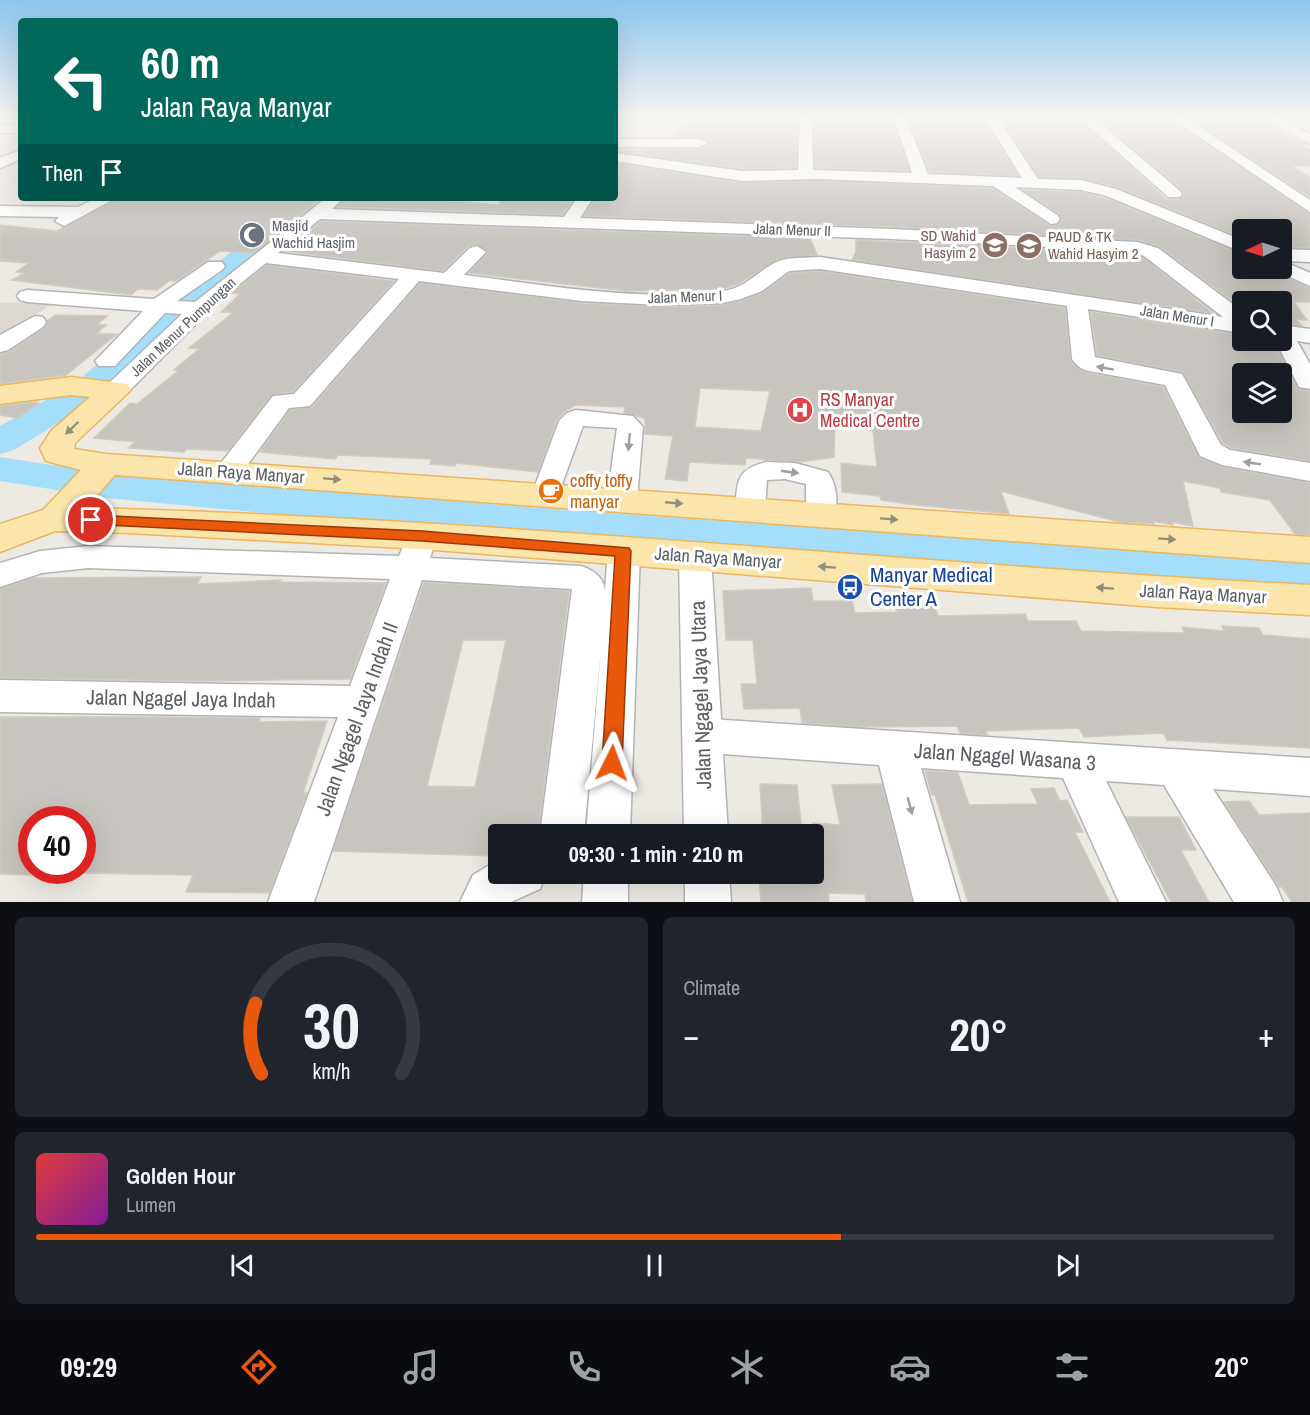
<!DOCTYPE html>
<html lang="en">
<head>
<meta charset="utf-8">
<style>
  body { margin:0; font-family:"Archivo Narrow",sans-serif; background:#20242c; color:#f1f3f6; height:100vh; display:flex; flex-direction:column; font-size:22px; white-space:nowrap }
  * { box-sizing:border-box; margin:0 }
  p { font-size:20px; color:#9ea1a6 }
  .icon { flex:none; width:33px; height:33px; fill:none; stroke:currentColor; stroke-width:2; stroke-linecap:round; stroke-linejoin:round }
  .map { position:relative; height:902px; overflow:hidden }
  .panel { display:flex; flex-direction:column; gap:15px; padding:15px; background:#0d0f14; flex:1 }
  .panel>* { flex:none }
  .guide { position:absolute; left:18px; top:18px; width:600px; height:183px; border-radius:6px; box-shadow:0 6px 24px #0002; background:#00695c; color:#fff; overflow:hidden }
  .needle { width:39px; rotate:266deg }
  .buttons { position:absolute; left:1232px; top:219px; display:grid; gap:12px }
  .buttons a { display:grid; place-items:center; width:60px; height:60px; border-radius:6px; background:#171b24; box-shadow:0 6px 24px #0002; font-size:30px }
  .speed { position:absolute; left:18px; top:806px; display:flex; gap:12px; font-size:30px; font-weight:700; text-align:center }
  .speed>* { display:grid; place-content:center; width:78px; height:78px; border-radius:50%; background:#171b24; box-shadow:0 6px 24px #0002; line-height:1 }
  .speed .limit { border:9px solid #d22; background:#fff; color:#111 }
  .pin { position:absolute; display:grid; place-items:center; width:51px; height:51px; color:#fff; margin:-26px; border:3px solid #fff; border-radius:50%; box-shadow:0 2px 6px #0007 }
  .me { position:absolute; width:66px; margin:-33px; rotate:3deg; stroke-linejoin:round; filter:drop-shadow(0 0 4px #0008) }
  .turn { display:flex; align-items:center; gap:21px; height:126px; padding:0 24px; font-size:27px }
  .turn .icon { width:78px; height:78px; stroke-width:2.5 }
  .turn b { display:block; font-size:42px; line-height:51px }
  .then { display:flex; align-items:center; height:57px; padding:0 24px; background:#0003; gap:12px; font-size:22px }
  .big { font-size:45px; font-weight:700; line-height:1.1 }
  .panel .widget { flex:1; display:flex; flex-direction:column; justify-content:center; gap:9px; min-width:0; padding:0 21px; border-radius:9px; background:#20242c }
  .panel .dial { align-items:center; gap:0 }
  .dial svg { height:156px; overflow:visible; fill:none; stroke:#363941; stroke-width:7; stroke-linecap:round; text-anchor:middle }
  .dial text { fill:#f1f3f6; stroke:none }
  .song { display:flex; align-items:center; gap:18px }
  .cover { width:72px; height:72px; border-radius:9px; background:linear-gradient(135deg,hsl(0 70% 55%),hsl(290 70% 35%)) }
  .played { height:6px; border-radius:3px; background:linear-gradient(90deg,#ea580c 65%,#363941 65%) }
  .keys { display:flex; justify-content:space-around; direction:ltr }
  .heat { display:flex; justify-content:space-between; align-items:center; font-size:33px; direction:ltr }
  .panel .tiles { flex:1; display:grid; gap:15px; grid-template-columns:1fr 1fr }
  .widget:last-child { grid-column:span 2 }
  .trip { position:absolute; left:488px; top:824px; width:336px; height:60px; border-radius:6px; background:#171b24; box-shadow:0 6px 24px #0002; font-weight:700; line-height:60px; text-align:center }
  .tabs { display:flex; height:96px; justify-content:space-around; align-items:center; background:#090b0e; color:#9ea1a6 }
  .tabs .icon { width:42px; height:42px }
  .tabs .on { color:#ea580c }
  .tabs b { font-size:27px; color:#f1f3f6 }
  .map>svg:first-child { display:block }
</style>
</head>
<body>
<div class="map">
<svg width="1310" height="902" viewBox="0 0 1310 902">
  <rect width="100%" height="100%" fill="#ede9e3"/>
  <path fill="#ddd8d1" d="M55,302L0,338V303Z"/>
  <path fill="#a5defa" d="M63,395L84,400L0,454V432Z"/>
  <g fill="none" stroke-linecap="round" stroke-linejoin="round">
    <path fill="#a5defa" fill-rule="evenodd" d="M304,198H330L306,222L184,316L100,397L14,450L0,454V426L76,383L162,304Z
      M0,457L90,471L93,476L107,472C508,508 908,536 1310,557V591C908,568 507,537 107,498L92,494L89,489L76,493L0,481Z"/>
  </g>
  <path fill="#c8c4bf" stroke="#d1cbc1" stroke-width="1.5" fill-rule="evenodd" d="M753,118H798L796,168L742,169L615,151L700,149L708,145V141L700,137H675L682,123L691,124L693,120L752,123Z
    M814,118H892L909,171L815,168Z
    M908,118H983L1018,176L930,172Z
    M1001,118H1078L1166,199H1180L1184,195L1181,189L1098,118H1169L1310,214V248L1281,247V230H1242V238L1117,187L1081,178L1039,177Z
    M1190,118H1256L1305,145H1302L1310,150V166H1291L1310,177V197Z
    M615,163L742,183L817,181L992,188L1051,226L1062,220L1059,214L1023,190L1081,192L1103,197L1242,254V268H1273V272L1310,288V302H1294L1307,320L1296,319L1302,326L1281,323V302H1242V308L1159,246L1137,240L892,227L584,216L595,198H615Z
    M118,198H322L253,253L220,251L176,281H169L157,290L138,289L131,295L12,280L25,273L16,272L29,263L0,261V225L57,231Z
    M359,198H419L499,205L501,199L505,198H574L563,215L337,207L341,199Z
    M321,221L810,238L817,255L778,259L738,284L723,289L627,291L469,273L488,252L476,244L468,246L443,271L284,251Z
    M856,240L1130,253L1143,258L1215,314L852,260L856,252Z
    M267,265L394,281L293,392L271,395L228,451L187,449L184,452L128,448L135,442L94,438L130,403L137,404L178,371L174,370L199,349L189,348L234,312H221L240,294L232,293Z
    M820,271L1065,308L1070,359L1074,365L1088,373L1163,387L1199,458L1222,467L1310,483V535L1295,534L1270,500L1221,492L1220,488L1183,481L1193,526L1172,522L1173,525L1153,521L1154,524L1119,522L1001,491L1009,514L908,504L881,500L880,496L842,492L841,463L877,467L873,431L835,419L834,457L799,462L746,458L745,465L689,462L687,481L665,479L673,436L645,434V418L624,413L625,407L576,405L565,411L557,420L538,472L456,463L455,466L430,464L432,459L338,455L335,459L260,452L290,410L312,407L420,283L582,303L660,307L723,305L741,301L763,293L790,273ZM700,388L770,391L761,431L695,427Z
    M1091,312L1242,335V340H1273L1297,388L1310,391V461L1231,448L1223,443L1182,372L1097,355ZM1242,374H1281V412H1242Z
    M56,315L107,316L97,325H106L96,334H117L66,375L0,384V354L9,352L44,329L48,320Z
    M35,402L39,403L18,418L0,415V406Z
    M201,577L197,584L281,580L279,582L386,583L350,679L203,681L0,678V589L34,578Z
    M424,582L569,591L538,834H498V856L333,851ZM463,640H506L475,787L427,786Z
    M811,588L813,601H852L855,613L897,612L895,607L934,606L938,616L1025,614L1028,621H1076L1081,631L1185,633L1182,627L1224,631L1222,626L1259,628L1263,635L1310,639V748L1167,740L1163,733L1084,737L1079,728L986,731L987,735L960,733L957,726L859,727L802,723L800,708L744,709L741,684H757L753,640H726L723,591Z
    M0,717H156L260,718L259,722L327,721L303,793H307L269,893L186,892L193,875L82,873V819H32V875L0,874Z
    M925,771L958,773L969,805L1038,804L1031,789L1054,788L1060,801L1067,800L1083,832H1075L1110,902H968L935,795H932Z
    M760,784L797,785L802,834H763Z
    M882,784L912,902H866L865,894L828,893L829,902H761L759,873H813V823L840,825L832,785Z
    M1249,801L1259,815L1310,813V902H1292L1282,887H1279L1224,802Z
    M1126,817H1179L1196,850H1181L1209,902H1171Z"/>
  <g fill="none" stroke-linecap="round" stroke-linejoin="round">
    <defs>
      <path id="minor" d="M800,118H812L813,170L912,173L894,118H906L928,174L1022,178L985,118H998L1038,179L1081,180L1116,189L1242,240V252L1104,195L1081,190L1015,187L1057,215L1060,219L1057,223L1051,224L993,186L817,179L742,181L615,161V153L742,171L798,170Z
        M1080,118H1094L1180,191L1182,194L1180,197H1168Z
        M1171,118H1186L1310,200V212Z
        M1264,118H1280L1310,134V144Z
        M0,125H21V133H0Z
        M615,139H700L707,143L700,147H615Z
        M21,150V159L0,168V158Z
        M96,198H116L64,226L55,221L59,217L0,216V206L78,207Z
        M326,198H338L340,201L332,209L564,217L577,198H593L580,218L892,229L1137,242L1158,248L1242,311V333L1088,309L1095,357L1182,374L1221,445L1230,450L1310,463V481L1222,465L1200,456L1165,385L1089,371C1081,369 1077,366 1072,359L1067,306L820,269L789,271L762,291L741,299L723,303L660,305L582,301L419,281L310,406L289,408L238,478L228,481L218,478L214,472L273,396L294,394L399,279L266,263L220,300L125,395L116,397L107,395L104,390L107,385L182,314L165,313L115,366H99L95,361L143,311L27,302L20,300L17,296L20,292L27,290L154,299L208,262H222L225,266L222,270L177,301L195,302ZM320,219L892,239L1130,251L1144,256L1223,317L820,257C807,258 791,257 779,261C759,269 747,288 723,291C640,302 547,285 464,275L486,252L477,246L470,248L444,273L278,253Z
        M1281,249L1310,250V262L1283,261L1310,273V286L1274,270L1281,268Z
        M35,316L43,317L46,322L43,327L8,350L0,352V335Z
        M1281,325L1310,329V343L1297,341L1310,364V389L1299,387L1275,340H1281Z
        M576,410L633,416L643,427L637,499L632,506L622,508L612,506L607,499L617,428L583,426L556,501L546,503L536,501L532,494L559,421L567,413Z
        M766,462L795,463L828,472C837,485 840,507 831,521L821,524L811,521L806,514V484L785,479L767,480L765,509L760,516L750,519L740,516L735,509C738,481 735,470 766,462Z
        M422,526L433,529L437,536L430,558L581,566C593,570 604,577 605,591L608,551L613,543L624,540L635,543L640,551L630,834H586L601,648L584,834H540L572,589L422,580L314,902H268L338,717L0,712V680L350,686L390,579L88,568L42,573L0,587V563L40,551L88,546L399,556L411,529Z
        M695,545L706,548L711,556L721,719L724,720L1310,758V796L1213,789L1276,886L1283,902H1234L1164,785L1106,781L1166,902H1119L1063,778L921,768L960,902H914L879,765L723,754L728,834H684L679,556L684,548Z
        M498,860V873H546L540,889L511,902H460L473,875Z
        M584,873H628V902H582Z
        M685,873H729L731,902H685Z"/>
      <path id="major" d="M71,377L127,384L131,390L75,443L74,449L106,454L1310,537V563L115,475L86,508C495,518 902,564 1310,585V615L1157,607L422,549L129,533L55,531L0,552V524L43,510L81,470L46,461L40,448L51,431L90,397L71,395L0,404V386Z"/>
    </defs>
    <use href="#minor" stroke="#b0b4b7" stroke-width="3"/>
    <use href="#major" stroke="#eab55f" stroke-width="3"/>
    <use href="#minor" fill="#fff" fill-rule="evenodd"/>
    <use href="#major" fill="#fbe5aa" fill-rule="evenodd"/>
  </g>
  <defs><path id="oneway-solid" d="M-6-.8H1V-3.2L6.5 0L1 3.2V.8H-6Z" transform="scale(1.5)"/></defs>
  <g fill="#9d9fa1">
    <use href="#oneway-solid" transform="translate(1105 368) rotate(-170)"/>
    <use href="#oneway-solid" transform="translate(629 442) rotate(95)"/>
    <use href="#oneway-solid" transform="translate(1252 463) rotate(-171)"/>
    <use href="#oneway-solid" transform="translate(790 472) rotate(8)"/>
    <use href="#oneway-solid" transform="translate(910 806) rotate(75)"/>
  </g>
  <g fill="#938e7c">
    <use href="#oneway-solid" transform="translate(72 428) rotate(136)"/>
    <use href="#oneway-solid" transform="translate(332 479) rotate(4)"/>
    <use href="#oneway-solid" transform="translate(674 503) rotate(5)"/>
    <use href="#oneway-solid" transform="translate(889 519) rotate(4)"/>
    <use href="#oneway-solid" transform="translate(1167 539) rotate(4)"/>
    <use href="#oneway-solid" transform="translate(827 567) rotate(-176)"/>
    <use href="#oneway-solid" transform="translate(1105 588) rotate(-176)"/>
  </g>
  <linearGradient id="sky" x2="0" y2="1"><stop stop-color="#8dc5ef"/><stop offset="0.48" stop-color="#f7f5f2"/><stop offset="1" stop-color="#f7f5f2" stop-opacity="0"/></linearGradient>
  <rect width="1310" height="244" fill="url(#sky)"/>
  <path fill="#ea580c" stroke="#983908" stroke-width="1.5" d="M91,515L422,531L629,548L631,551L622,763L619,770L612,772L604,770L602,763L615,556L422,541L86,524L83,520L86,517Z"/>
  <defs>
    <symbol id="mosque-disc" viewBox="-11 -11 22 22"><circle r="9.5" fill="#6b7280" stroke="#fff"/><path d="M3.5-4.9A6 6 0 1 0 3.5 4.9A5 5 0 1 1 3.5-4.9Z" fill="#fff"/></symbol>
    <symbol id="school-disc" viewBox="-11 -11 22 22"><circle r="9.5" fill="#8d6e63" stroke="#fff"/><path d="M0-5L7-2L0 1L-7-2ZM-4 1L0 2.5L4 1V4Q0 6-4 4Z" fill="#fff"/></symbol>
    <symbol id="hospital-disc" viewBox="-11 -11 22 22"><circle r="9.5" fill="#e0444e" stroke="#fff"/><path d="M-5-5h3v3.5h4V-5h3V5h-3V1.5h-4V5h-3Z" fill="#fff"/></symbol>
    <symbol id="cafe-disc" viewBox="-11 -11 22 22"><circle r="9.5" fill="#e8710a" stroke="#fff"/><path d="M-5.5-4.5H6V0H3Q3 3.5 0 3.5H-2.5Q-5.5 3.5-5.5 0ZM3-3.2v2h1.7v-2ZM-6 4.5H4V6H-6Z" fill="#fff"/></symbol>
    <symbol id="bus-disc" viewBox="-11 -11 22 22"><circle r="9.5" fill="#1a4fb4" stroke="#fff"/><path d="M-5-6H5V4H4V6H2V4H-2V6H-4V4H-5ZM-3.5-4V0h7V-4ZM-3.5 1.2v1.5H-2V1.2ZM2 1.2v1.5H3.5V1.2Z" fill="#fff"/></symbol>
  </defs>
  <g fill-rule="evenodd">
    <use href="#mosque-disc" x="237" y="220" width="30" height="30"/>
    <use href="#school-disc" x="980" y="230" width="30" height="30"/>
    <use href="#school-disc" x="1014" y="231" width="30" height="30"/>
    <use href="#hospital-disc" x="785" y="395" width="30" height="30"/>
    <use href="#cafe-disc" x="536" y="476" width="30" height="30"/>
    <use href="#bus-disc" x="835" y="572" width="30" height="30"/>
  </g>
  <g text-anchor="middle" stroke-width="6" stroke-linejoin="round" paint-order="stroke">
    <g font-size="15" fill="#5b616d" stroke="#fff" text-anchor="start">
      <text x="272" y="231">Masjid<tspan x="272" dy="17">Wachid Hasjim</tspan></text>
    </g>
    <g font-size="15" fill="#5b5f63" stroke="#fff">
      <text transform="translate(792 230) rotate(2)" y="5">Jalan Menur II</text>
      <text transform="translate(685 297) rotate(-2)" y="5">Jalan Menur I</text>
      <text transform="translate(1177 316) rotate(9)" y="5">Jalan Menur I</text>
      <text transform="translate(183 327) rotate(-43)" y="5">Jalan Menur Pumpungan</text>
    </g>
    <g font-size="15" fill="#785e54" stroke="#fff" text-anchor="end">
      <text x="976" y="241">SD Wahid<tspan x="976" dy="17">Hasyim 2</tspan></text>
      <text x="1048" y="242" text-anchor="start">PAUD &amp; TK<tspan x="1048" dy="17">Wahid Hasyim 2</tspan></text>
    </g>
    <g font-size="18" fill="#be3a42" stroke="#fff" text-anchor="start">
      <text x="820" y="406">RS Manyar<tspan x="820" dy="21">Medical Centre</tspan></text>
    </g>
    <g font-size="18" fill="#5b5f63" stroke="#fff">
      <text transform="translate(241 473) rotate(4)" y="6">Jalan Raya Manyar</text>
      <text transform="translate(718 558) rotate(4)" y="6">Jalan Raya Manyar</text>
      <text transform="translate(1203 594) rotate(3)" y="6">Jalan Raya Manyar</text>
    </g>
    <g font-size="18" fill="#c56008" stroke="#fff" text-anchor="start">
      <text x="570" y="487">coffy toffy<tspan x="570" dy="21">manyar</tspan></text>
    </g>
    <g font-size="21" fill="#164399" stroke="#fff" text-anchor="start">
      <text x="870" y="582">Manyar Medical<tspan x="870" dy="24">Center A</tspan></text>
    </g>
    <g font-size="21" fill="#5b5f63" stroke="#fff">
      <text transform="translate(701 695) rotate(-92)" y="7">Jalan Ngagel Jaya Utara</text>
      <text transform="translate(181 699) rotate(1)" y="7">Jalan Ngagel Jaya Indah</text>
      <text transform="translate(357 719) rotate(-70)" y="7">Jalan Ngagel Jaya Indah II</text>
      <text transform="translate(1005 757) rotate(4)" y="7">Jalan Ngagel Wasana 3</text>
    </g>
  </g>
</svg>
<div class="buttons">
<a><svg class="needle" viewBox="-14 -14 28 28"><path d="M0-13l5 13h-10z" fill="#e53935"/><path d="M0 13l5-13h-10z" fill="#9ea1a6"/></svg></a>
<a><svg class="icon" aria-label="search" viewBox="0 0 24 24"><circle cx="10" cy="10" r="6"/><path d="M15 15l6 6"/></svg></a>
<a><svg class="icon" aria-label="layers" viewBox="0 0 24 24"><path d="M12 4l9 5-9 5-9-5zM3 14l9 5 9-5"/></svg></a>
</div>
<div class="speed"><div class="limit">40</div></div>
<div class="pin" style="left:91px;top:520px;background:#d93025"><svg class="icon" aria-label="arrive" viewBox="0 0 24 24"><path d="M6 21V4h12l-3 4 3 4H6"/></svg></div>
<svg class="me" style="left:612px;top:763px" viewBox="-20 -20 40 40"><path d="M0-17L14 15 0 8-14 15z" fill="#ea580c" stroke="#fff" stroke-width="4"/></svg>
<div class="trip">09:30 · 1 min · 210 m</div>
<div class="guide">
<div class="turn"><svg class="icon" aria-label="left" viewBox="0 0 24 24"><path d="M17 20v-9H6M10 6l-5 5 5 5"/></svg><div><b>60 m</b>Jalan Raya Manyar</div></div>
<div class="then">Then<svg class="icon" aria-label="arrive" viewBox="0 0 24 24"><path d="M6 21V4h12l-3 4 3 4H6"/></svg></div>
</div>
</div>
<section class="panel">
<div class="tiles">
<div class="widget dial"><svg viewBox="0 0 100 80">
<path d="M14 69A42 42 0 1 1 86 69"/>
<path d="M14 69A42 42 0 0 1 11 33" stroke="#ea580c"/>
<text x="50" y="56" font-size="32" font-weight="700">30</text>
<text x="50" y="72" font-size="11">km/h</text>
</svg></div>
<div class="widget"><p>Climate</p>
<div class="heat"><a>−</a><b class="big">20°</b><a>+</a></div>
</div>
<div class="widget">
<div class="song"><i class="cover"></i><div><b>Golden Hour</b><p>Lumen</p></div></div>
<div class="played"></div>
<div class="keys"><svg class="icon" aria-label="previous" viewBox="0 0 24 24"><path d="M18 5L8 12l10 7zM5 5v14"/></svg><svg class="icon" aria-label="pause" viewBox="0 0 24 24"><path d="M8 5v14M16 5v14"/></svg><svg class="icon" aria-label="next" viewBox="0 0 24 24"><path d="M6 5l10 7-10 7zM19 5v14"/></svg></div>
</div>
</div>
</section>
<nav class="tabs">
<b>09:29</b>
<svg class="icon on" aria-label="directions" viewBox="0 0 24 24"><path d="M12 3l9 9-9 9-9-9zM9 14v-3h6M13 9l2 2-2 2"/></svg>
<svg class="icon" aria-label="music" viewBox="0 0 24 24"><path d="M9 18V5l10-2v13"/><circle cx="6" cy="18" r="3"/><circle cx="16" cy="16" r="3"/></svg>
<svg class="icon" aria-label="phone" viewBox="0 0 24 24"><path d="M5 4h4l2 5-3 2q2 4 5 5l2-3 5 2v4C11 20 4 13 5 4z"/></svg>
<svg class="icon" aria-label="climate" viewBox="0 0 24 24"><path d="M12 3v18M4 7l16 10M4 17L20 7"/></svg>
<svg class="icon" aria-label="car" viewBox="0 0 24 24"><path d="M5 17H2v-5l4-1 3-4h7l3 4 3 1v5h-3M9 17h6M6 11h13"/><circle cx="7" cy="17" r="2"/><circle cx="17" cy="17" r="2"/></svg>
<svg class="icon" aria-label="filters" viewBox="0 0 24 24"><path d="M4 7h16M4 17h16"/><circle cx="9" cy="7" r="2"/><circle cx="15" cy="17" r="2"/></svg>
<b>20°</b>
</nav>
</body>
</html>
